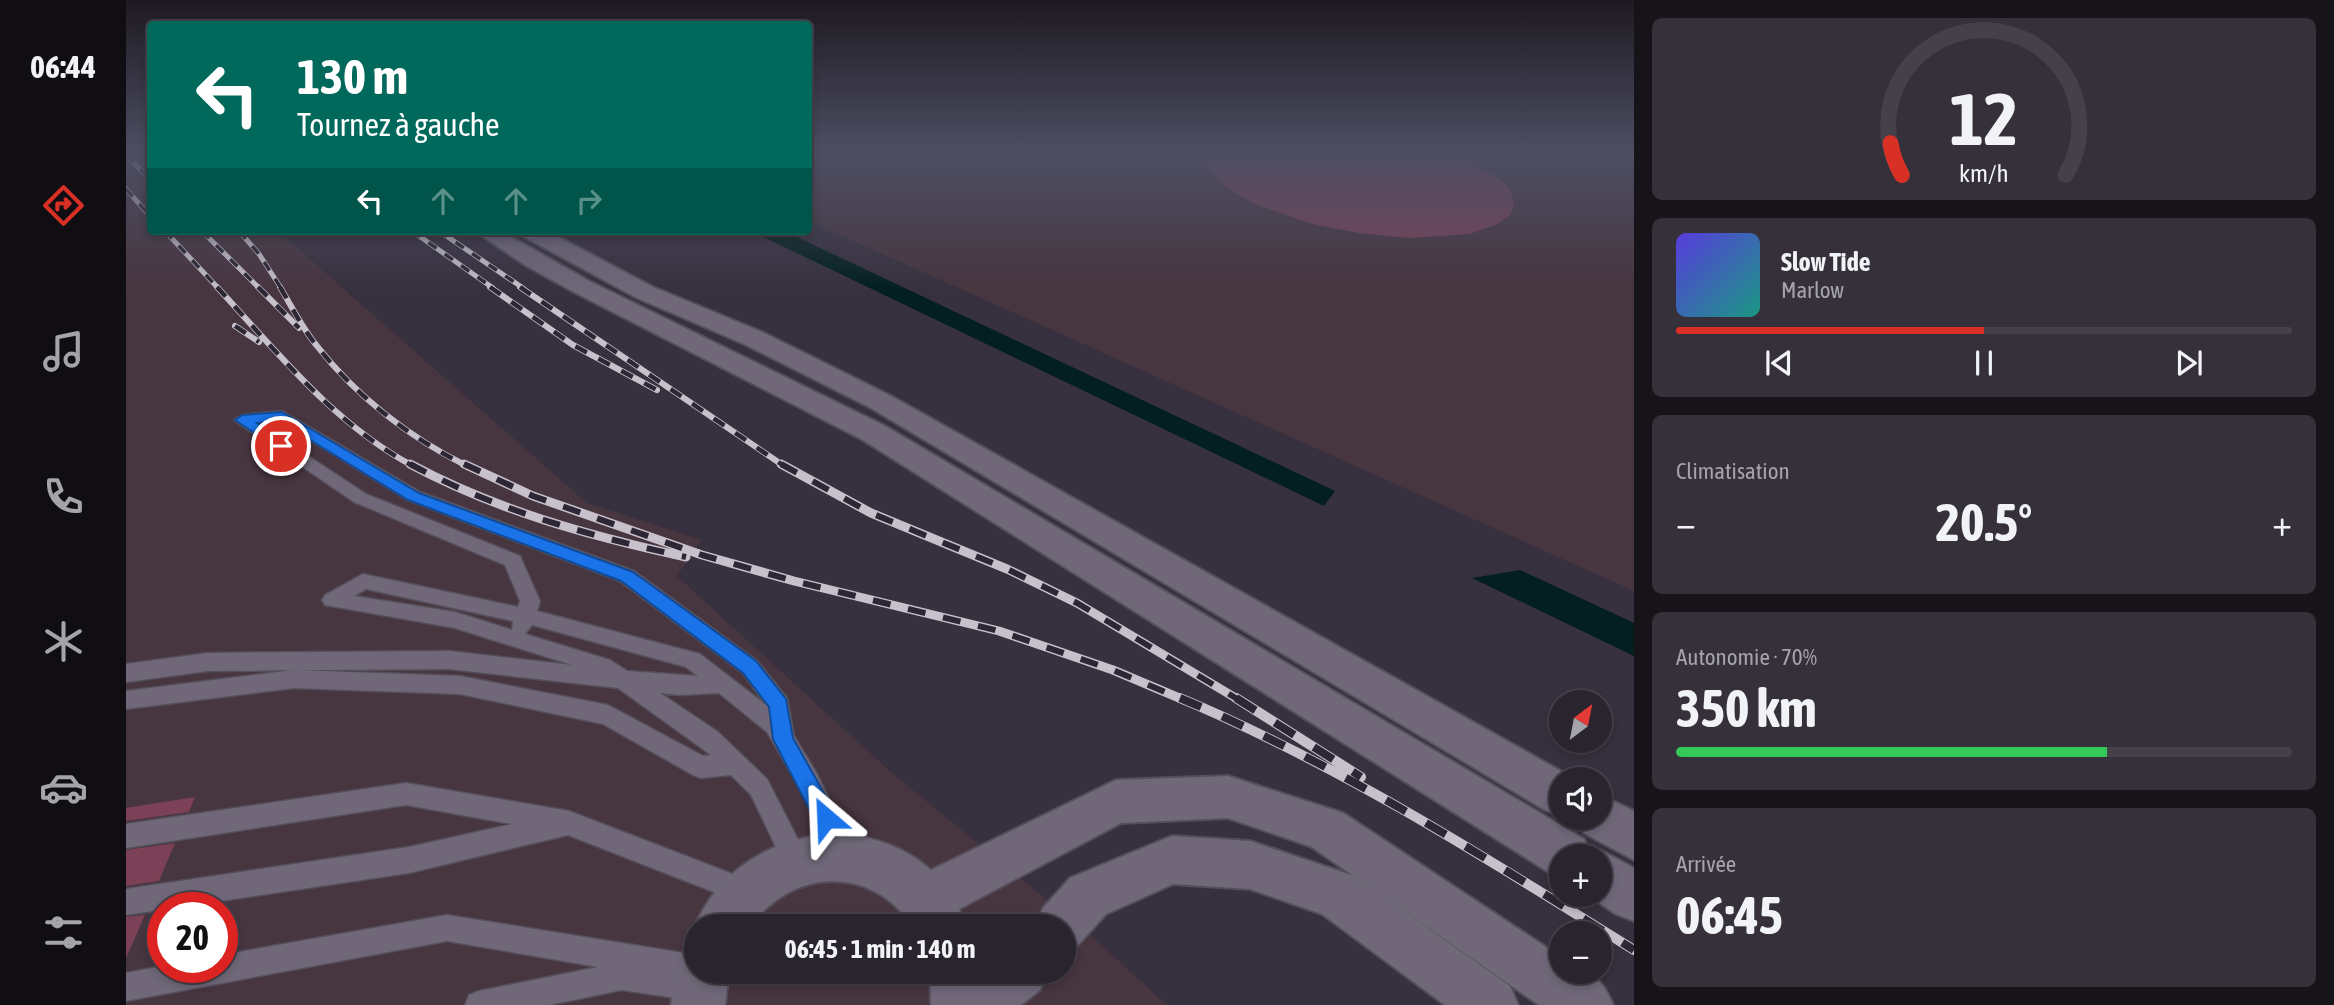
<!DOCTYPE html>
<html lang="fr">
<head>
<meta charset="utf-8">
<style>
  body { margin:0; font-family:"Asap Condensed",sans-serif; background:#35303a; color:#f1f3f6; height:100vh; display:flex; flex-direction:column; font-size:26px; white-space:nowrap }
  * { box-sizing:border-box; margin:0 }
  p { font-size:23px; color:#a5a4aa }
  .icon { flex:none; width:38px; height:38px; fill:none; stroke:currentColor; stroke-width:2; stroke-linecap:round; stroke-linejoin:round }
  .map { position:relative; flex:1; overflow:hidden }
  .panel { display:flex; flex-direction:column; gap:18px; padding:18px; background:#171419; width:700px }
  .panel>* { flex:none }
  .top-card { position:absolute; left:21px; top:21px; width:665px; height:214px; border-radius:7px; box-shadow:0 4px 10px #0003,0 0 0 2px #45414a; background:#00695c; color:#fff; overflow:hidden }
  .needle { width:46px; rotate:32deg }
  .fabs { position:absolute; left:1423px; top:690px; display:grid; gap:14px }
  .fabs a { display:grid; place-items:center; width:63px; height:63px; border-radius:50%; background:#29242e; box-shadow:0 4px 10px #0003,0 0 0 2px #45414a; font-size:35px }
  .speed { position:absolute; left:21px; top:892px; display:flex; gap:14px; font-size:35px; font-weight:700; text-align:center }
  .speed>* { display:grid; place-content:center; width:91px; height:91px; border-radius:50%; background:#29242e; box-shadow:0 4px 10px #0003,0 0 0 2px #45414a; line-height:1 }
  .speed .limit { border:10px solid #d22; background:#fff; color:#111 }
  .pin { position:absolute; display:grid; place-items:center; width:60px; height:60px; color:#fff; margin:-30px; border:4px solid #fff; border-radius:50%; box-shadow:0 2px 7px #0007 }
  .me { position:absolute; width:77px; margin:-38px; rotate:334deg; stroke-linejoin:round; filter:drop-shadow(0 0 5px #0008) }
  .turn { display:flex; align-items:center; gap:24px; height:147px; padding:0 35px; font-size:32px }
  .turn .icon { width:91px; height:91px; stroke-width:2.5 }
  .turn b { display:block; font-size:49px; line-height:60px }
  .lanes { display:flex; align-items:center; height:66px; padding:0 35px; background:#0003; justify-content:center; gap:35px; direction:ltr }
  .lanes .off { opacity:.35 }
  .big { font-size:52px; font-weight:700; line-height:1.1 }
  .panel .card { flex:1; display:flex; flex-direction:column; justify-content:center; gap:10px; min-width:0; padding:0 24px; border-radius:10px; background:#35303a }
  .panel .dial { align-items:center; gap:0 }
  .dial svg { height:182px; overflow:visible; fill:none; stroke:#45414a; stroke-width:7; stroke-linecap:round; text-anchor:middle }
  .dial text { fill:#f1f3f6; stroke:none }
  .song { display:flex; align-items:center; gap:21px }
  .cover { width:84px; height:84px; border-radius:10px; background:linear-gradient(135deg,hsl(250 70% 55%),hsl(170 70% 35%)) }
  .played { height:7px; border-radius:4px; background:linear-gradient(90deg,#d93025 50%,#45414a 50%) }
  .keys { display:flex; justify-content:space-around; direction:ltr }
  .heat { display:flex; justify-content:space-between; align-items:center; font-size:38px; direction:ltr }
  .charge { height:10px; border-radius:5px; background:linear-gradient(90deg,#34c759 70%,#45414a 0) }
  .trip { position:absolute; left:558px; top:914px; width:392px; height:70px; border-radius:35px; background:#29242e; box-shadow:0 4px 10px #0003,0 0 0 2px #45414a; font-weight:700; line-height:70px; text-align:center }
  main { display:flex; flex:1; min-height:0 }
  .dock { display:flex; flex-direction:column; width:126px; justify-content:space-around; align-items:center; background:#100e12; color:#a5a4aa }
  .dock .icon { width:49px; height:49px }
  .dock .active { color:#d93025 }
  .dock b { font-size:32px; color:#f1f3f6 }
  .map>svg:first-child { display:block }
</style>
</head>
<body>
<main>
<nav class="dock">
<b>06:44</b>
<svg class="icon active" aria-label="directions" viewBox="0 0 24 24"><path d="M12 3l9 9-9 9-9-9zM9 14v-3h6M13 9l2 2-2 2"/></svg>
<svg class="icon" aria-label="music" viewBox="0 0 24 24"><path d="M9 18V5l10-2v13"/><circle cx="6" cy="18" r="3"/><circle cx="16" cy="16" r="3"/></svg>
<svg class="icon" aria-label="phone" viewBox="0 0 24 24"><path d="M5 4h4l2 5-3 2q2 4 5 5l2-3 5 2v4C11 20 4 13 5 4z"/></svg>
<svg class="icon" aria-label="climate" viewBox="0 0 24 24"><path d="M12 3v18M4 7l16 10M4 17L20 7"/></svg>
<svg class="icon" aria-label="car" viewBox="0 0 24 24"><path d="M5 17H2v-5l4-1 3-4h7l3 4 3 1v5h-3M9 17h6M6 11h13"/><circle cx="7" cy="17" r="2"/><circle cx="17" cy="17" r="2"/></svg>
<svg class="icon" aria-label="filters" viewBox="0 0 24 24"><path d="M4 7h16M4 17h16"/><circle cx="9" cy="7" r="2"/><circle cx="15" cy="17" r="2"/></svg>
</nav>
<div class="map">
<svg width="1508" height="1005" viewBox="0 0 1508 1005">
  <rect width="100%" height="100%" fill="#37303e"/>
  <path fill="#47353f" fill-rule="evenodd" d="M0,152H24V231H152L461,503L576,540L551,576L766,773L962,933L1041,1005H0ZM37,908H96V968H37ZM570,926H938V971H570Z
    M683,152H1508V591L683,221Z"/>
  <path fill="#031f1f" d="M625,231H658L1209,491L1198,506Z
    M1394,570L1508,623V656L1346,578Z"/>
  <path fill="#7c4156" d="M1064,152H1326L1373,178L1384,189L1388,206L1384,215L1372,224L1343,234L1283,238L1233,233L1186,224L1129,204L1101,188Z
    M69,797L63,812L0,821V808Z
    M49,843L33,881L0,886V850Z
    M19,915L0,958V917Z"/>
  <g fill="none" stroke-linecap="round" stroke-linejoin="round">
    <defs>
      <path id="service" d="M156,411L294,492L508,571L631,661L661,698L668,736L690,772L727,848L731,857L727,866L718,870L709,866L674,788L641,732L593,693L554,695L534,693L592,732L641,779L684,863L680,872L671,876L662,872L625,795L605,775L575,778L567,775L477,724L334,694L168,688L0,709V691L168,670L334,676L482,705L577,756L585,755L492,688L323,669L82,671L0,682V664L82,653L323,651L446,665L329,628L199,605L196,600L199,595L237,574L392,607L394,601L379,565L228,502L108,420L116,415ZM153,421L282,500L494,581L617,673L640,705L574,654L411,611L414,601L394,556L240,494L132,423ZM240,589L387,621L386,630L329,612L228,596ZM406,625L560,667L572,676L501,671L484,660L399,634Z
        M280,783L443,811L630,883L634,892L630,901L621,905L442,835L283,873L0,915V889L283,847L386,824L280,805L0,848V824Z
        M321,915L570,955V971H583L580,978L584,987L580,997L570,1001L496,990L423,1005H339L343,995L353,991L472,967L321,941L0,1001V973L37,966L96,968V955Z"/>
      <path id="minor" d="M349,231H375L463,281L759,426L1458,839L1464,854L1474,850L1508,868V921L1490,914L1460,894H1474V856H1435V877L1424,873L737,440L446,291L399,265Z
        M394,231H421L527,287L636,332L765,396L1449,779H1435V816L1419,810L745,408L618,344L509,297L397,236Z
        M1102,776L1217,813L1435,957V971C1465,971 1476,977 1487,1005H1413L1186,847L1102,818L995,823L833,909L840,926H786C746,865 666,868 625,926H570V929L569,926C607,835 730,804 805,870L990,780Z
        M1474,795L1508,811V860L1458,833L1451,817H1474Z
        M1046,836L1124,841L1228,876L1384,986L1392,1005H1319L1196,914L1124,889L1047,884L980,914L953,944L938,950V926H910L917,908L944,878Z
        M570,947V971H603L599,1005H545L549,971L557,952Z
        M804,971H921L914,990L895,1005H805Z"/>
    </defs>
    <use href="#service" stroke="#544e5a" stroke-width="3"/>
    <use href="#minor" stroke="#544e5a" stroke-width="4"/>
    <use href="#service" fill="#706879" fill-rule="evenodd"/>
    <use href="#minor" fill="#706879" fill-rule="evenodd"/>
    <defs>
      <path id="rail-far3" d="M0,155L24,179
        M0,189L24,216
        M39,231L92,288
        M76,231L133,288
        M113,231L133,254L155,288
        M286,231L367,288
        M313,231L397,288"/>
      <path id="rail-far2" d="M91,287C151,352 208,424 287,466
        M132,287L173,328
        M154,287C166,307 176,328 191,346C230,396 284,438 341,466
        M364,287L447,345L531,390
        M394,287L658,466
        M109,326L133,342"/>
      <path id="rail-far1" d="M284,464C372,511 464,536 560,557
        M338,464L407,496L576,555L668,581L873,631L987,670L1058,700
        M655,464L745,513L881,569L951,603L1113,700"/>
      <path id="rail" d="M1054,698C1214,765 1362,859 1508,950
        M1110,698L1235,777"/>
    </defs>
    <use href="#rail-far3" stroke="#c7c1cb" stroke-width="5"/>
    <use href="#rail-far2" stroke="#c7c1cb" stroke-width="6"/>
    <use href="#rail-far1" stroke="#c7c1cb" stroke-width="9"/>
    <use href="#rail" stroke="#c7c1cb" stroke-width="10"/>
    <use href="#rail-far3" stroke="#2d2634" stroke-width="3.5" stroke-dasharray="10" stroke-linecap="butt"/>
    <use href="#rail-far2" stroke="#2d2634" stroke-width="4.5" stroke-dasharray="13" stroke-linecap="butt"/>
    <use href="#rail-far1" stroke="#2d2634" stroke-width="6" stroke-dasharray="18" stroke-linecap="butt"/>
    <use href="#rail" stroke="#2d2634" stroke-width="8" stroke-dasharray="23" stroke-linecap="butt"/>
  </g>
  <linearGradient id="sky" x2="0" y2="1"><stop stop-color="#1e1a22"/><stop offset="0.52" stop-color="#4d4e63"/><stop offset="1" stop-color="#4d4e63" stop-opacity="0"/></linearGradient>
  <rect width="1508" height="292" fill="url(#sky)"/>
  <path fill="#1a73e8" stroke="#114b97" stroke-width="2" d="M156,412L293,493L507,572L630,661L660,699L667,738L708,811L711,818L708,826L700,829L692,826L647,739L643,707L617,673L495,581L282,500L153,421L131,423L161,443L163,446L155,451L109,420L116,415Z"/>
</svg>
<div class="fabs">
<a><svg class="needle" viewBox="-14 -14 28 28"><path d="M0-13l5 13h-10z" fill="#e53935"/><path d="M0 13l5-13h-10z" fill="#a5a4aa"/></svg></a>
<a><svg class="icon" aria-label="sound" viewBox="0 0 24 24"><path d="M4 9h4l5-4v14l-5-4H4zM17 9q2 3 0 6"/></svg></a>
<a>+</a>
<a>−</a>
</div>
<div class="speed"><div class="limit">20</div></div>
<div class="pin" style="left:155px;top:446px;background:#d93025"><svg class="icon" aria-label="arrive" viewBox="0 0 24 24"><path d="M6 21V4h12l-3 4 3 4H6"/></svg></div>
<svg class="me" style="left:700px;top:818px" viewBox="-20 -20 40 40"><path d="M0-17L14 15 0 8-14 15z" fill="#1a73e8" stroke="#fff" stroke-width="4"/></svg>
<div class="trip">06:45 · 1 min · 140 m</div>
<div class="top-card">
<div class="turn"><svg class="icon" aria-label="left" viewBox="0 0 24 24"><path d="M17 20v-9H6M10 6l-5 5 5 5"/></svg><div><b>130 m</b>Tournez à gauche</div></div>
<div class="lanes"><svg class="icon" aria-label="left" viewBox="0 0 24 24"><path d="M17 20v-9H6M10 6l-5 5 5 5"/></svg><svg class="icon off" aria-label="ahead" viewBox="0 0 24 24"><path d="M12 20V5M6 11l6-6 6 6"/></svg><svg class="icon off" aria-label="ahead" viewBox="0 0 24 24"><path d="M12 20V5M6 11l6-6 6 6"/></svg><svg class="icon off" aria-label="right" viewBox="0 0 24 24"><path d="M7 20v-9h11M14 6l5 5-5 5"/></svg></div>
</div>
</div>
<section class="panel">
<div class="card dial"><svg viewBox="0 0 100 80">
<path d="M14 69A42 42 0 1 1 86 69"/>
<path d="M14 69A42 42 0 0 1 9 55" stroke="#d93025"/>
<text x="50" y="56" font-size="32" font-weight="700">12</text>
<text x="50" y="72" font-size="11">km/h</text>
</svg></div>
<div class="card">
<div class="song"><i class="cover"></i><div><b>Slow Tide</b><p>Marlow</p></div></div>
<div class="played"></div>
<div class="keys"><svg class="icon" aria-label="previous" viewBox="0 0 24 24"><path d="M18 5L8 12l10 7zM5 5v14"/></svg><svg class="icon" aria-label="pause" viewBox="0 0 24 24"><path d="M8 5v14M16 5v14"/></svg><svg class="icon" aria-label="next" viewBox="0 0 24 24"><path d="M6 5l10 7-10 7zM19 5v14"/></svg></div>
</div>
<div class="card"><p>Climatisation</p>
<div class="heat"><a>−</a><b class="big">20.5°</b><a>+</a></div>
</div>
<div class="card"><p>Autonomie · 70%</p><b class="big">350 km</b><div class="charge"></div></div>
<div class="card"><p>Arrivée</p><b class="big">06:45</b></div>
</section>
</main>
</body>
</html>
